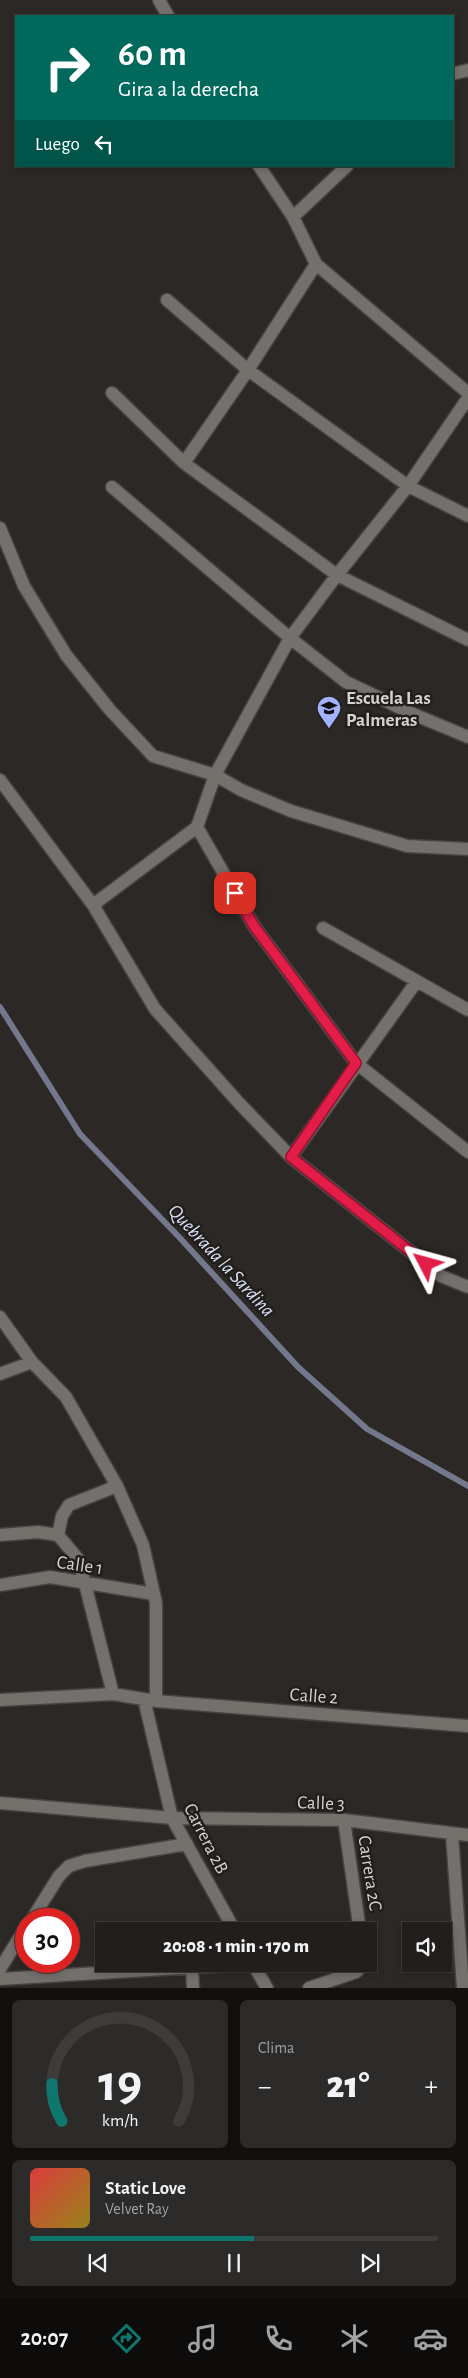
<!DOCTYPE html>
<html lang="es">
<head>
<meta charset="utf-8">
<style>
  body { margin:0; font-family:"Alegreya Sans",sans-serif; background:#2d2b29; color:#f1f3f6; height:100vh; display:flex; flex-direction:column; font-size:19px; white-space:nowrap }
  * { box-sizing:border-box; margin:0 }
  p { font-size:16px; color:#a2a2a3 }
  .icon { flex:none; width:28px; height:28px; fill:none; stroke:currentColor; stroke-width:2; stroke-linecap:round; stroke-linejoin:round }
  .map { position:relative; height:1988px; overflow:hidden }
  .drawer { display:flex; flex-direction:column; gap:12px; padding:12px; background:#12100f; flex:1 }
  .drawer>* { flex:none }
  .guide { position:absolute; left:15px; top:15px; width:439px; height:152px; border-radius:0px; box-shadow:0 2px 8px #0003,0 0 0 1px #3e3c3b; background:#00695c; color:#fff; overflow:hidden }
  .fabs { position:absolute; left:402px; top:1922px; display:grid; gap:10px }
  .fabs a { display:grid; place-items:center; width:50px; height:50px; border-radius:0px; background:#211e1c; box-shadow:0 2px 8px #0003,0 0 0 1px #3e3c3b; font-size:25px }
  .speed { position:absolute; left:15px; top:1908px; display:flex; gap:10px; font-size:25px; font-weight:700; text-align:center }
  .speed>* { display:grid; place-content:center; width:65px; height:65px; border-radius:50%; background:#211e1c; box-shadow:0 2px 8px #0003,0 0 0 1px #3e3c3b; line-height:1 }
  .speed .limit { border:8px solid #d22; background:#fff; color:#111 }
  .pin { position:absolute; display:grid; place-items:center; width:42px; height:42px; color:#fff; margin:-21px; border-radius:10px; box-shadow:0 2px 8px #0006 }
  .me { position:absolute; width:55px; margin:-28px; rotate:309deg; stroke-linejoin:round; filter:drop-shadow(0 0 4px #0008) }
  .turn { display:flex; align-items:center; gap:18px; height:105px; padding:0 20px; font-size:22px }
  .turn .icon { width:65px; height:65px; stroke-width:2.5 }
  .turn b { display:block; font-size:35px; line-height:42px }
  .then { display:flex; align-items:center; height:48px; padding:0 20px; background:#0003; gap:10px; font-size:19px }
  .big { font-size:38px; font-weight:800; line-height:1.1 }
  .drawer .tile { flex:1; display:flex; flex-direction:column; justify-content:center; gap:8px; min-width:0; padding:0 18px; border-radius:8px; background:#2d2b29 }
  .drawer .dial { align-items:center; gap:0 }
  .dial svg { height:130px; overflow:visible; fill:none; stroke:#3e3c3b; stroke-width:7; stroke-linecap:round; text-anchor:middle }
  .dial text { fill:#f1f3f6; stroke:none }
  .song { display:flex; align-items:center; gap:15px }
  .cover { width:60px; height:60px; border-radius:8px; background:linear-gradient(135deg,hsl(0 70% 55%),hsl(50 70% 35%)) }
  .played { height:5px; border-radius:2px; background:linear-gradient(90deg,#0f766e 55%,#3e3c3b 55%) }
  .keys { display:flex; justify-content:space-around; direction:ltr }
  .heat { display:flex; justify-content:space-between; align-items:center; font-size:28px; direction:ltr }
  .drawer .tiles { flex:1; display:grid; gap:12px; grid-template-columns:1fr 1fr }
  .tile:last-child { grid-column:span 2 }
  .trip { position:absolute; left:95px; top:1922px; width:282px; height:50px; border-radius:0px; background:#211e1c; box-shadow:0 2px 8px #0003,0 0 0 1px #3e3c3b; font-weight:800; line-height:50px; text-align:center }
  .tab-bar { display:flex; height:80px; justify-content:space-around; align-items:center; background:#0d0c0b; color:#a2a2a3 }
  .tab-bar .icon { width:35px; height:35px }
  .tab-bar .on { color:#0f766e }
  .tab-bar b { font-size:22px; color:#f1f3f6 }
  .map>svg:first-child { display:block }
</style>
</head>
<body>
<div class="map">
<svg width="468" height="1988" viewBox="0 0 468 1988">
  <rect width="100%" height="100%" fill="#2c2825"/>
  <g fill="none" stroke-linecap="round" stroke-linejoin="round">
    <path stroke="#74788d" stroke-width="6" d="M0,1007L80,1134L179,1237L298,1367L367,1429L468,1486"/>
    <defs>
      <path id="street" d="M159,0L168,16
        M452,74L468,70
        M259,166L293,217L316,264L468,393
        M293,217L347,166
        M167,300L248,370L408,486L468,516
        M112,393L184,463L337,575L468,640
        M184,463L248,370L316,264
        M112,487L290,638L346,682L413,714L468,737
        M0,528L24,586L66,655L110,710L153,756L215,775L241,790L291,811L407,846L468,849
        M0,780L93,905L155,1009L239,1103L291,1157L441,1276L468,1287
        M197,827L254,926L356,1063L468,1152
        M93,905L197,827L215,775L290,638L337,575L408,486L468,398
        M323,928L468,1010
        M291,1157L417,981
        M0,1317L32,1362L66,1397L117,1486L143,1545L156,1603V1701
        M0,1374L32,1362
        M0,1535L38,1532L58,1535L79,1560L113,1694
        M58,1535L62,1516L69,1505L117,1486
        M0,1585L50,1577L154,1594
        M144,1699L172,1818L235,1931
        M0,1700L113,1694L156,1701L468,1726
        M0,1803L172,1818L344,1820L468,1835
        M344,1820L360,1931
        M452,1835L463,1988
        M32,1919L59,1876L69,1866L85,1861L187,1844
        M253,1964L267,1988
        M192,1967L193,1988
        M0,1969L26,1927
        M0,1979L246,1964
        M309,1988L356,1972L364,1964"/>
    </defs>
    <use href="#street" stroke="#464340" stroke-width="15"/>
    <use href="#street" stroke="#74706c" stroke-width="12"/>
  </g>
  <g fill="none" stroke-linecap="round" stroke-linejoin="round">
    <defs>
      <path id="route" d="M235,893L254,926L356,1063L291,1157L426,1264"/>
    </defs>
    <use href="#route" stroke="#92132f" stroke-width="12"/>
    <use href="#route" stroke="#e11d48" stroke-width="9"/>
  </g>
  <defs>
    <symbol id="school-pin" viewBox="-11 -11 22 30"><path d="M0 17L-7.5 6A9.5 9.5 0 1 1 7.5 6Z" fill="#a2b2fd" stroke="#221f1b"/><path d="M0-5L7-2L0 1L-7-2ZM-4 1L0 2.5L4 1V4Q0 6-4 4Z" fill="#111"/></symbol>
  </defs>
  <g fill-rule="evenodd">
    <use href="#school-pin" x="315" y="694" width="28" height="38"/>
  </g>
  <g text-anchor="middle" stroke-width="5" stroke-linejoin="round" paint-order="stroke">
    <g font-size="19" font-weight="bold" fill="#d4d1cf" stroke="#221f1b" text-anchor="start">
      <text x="346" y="704">Escuela Las<tspan x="346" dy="22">Palmeras</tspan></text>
    </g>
    <g font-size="19" fill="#d4d1cf" stroke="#221f1b">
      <text transform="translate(80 1564) rotate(8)" y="7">Calle 1</text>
      <text transform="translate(314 1695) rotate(4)" y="7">Calle 2</text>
      <text transform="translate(321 1802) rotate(2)" y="7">Calle 3</text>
      <text transform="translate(207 1838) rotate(63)" y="7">Carrera 2B</text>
      <text transform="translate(371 1873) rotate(81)" y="7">Carrera 2C</text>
    </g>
    <g font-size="20" font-style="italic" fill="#dbe1f9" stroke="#221f1b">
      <text transform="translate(222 1260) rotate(47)" y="7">Quebrada la Sardina</text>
    </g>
  </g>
</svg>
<div class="fabs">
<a><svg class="icon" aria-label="sound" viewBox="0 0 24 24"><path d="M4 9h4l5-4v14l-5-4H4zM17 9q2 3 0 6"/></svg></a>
</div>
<div class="speed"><div class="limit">30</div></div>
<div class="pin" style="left:235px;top:893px;background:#d93025"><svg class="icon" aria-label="arrive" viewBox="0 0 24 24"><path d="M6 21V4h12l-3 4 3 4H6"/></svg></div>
<svg class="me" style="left:426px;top:1264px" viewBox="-20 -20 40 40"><path d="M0-17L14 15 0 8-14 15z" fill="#e11d48" stroke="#fff" stroke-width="4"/></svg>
<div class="trip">20:08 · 1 min · 170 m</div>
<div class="guide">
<div class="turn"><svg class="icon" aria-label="right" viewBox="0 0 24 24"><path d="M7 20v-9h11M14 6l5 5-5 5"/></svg><div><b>60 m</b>Gira a la derecha</div></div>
<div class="then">Luego<svg class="icon" aria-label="left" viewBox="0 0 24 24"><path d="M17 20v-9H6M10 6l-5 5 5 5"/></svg></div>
</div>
</div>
<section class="drawer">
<div class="tiles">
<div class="tile dial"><svg viewBox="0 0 100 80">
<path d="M14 69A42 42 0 1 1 86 69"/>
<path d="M14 69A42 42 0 0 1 8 46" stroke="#0f766e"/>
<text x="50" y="56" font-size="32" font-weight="700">19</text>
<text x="50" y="72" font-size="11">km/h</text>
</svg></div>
<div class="tile"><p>Clima</p>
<div class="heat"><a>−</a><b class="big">21°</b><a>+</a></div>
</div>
<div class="tile">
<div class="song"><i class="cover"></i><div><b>Static Love</b><p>Velvet Ray</p></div></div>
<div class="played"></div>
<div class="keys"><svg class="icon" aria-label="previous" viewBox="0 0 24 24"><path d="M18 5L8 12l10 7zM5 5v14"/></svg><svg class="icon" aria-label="pause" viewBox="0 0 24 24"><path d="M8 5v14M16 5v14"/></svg><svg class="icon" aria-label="next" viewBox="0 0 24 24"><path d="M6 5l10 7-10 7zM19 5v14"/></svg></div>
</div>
</div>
</section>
<nav class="tab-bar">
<b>20:07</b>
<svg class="icon on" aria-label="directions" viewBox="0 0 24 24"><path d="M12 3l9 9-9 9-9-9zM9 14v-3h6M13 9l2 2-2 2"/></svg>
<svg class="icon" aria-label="music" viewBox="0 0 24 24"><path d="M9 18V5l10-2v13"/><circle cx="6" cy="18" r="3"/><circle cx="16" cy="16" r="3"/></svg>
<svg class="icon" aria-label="phone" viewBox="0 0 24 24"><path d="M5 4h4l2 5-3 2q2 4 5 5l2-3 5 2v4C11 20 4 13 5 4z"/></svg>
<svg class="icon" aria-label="climate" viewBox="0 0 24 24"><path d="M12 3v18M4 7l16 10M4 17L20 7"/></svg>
<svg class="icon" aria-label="car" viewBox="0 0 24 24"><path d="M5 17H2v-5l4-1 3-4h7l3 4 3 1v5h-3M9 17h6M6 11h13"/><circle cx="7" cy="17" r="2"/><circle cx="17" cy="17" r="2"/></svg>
</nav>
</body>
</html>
